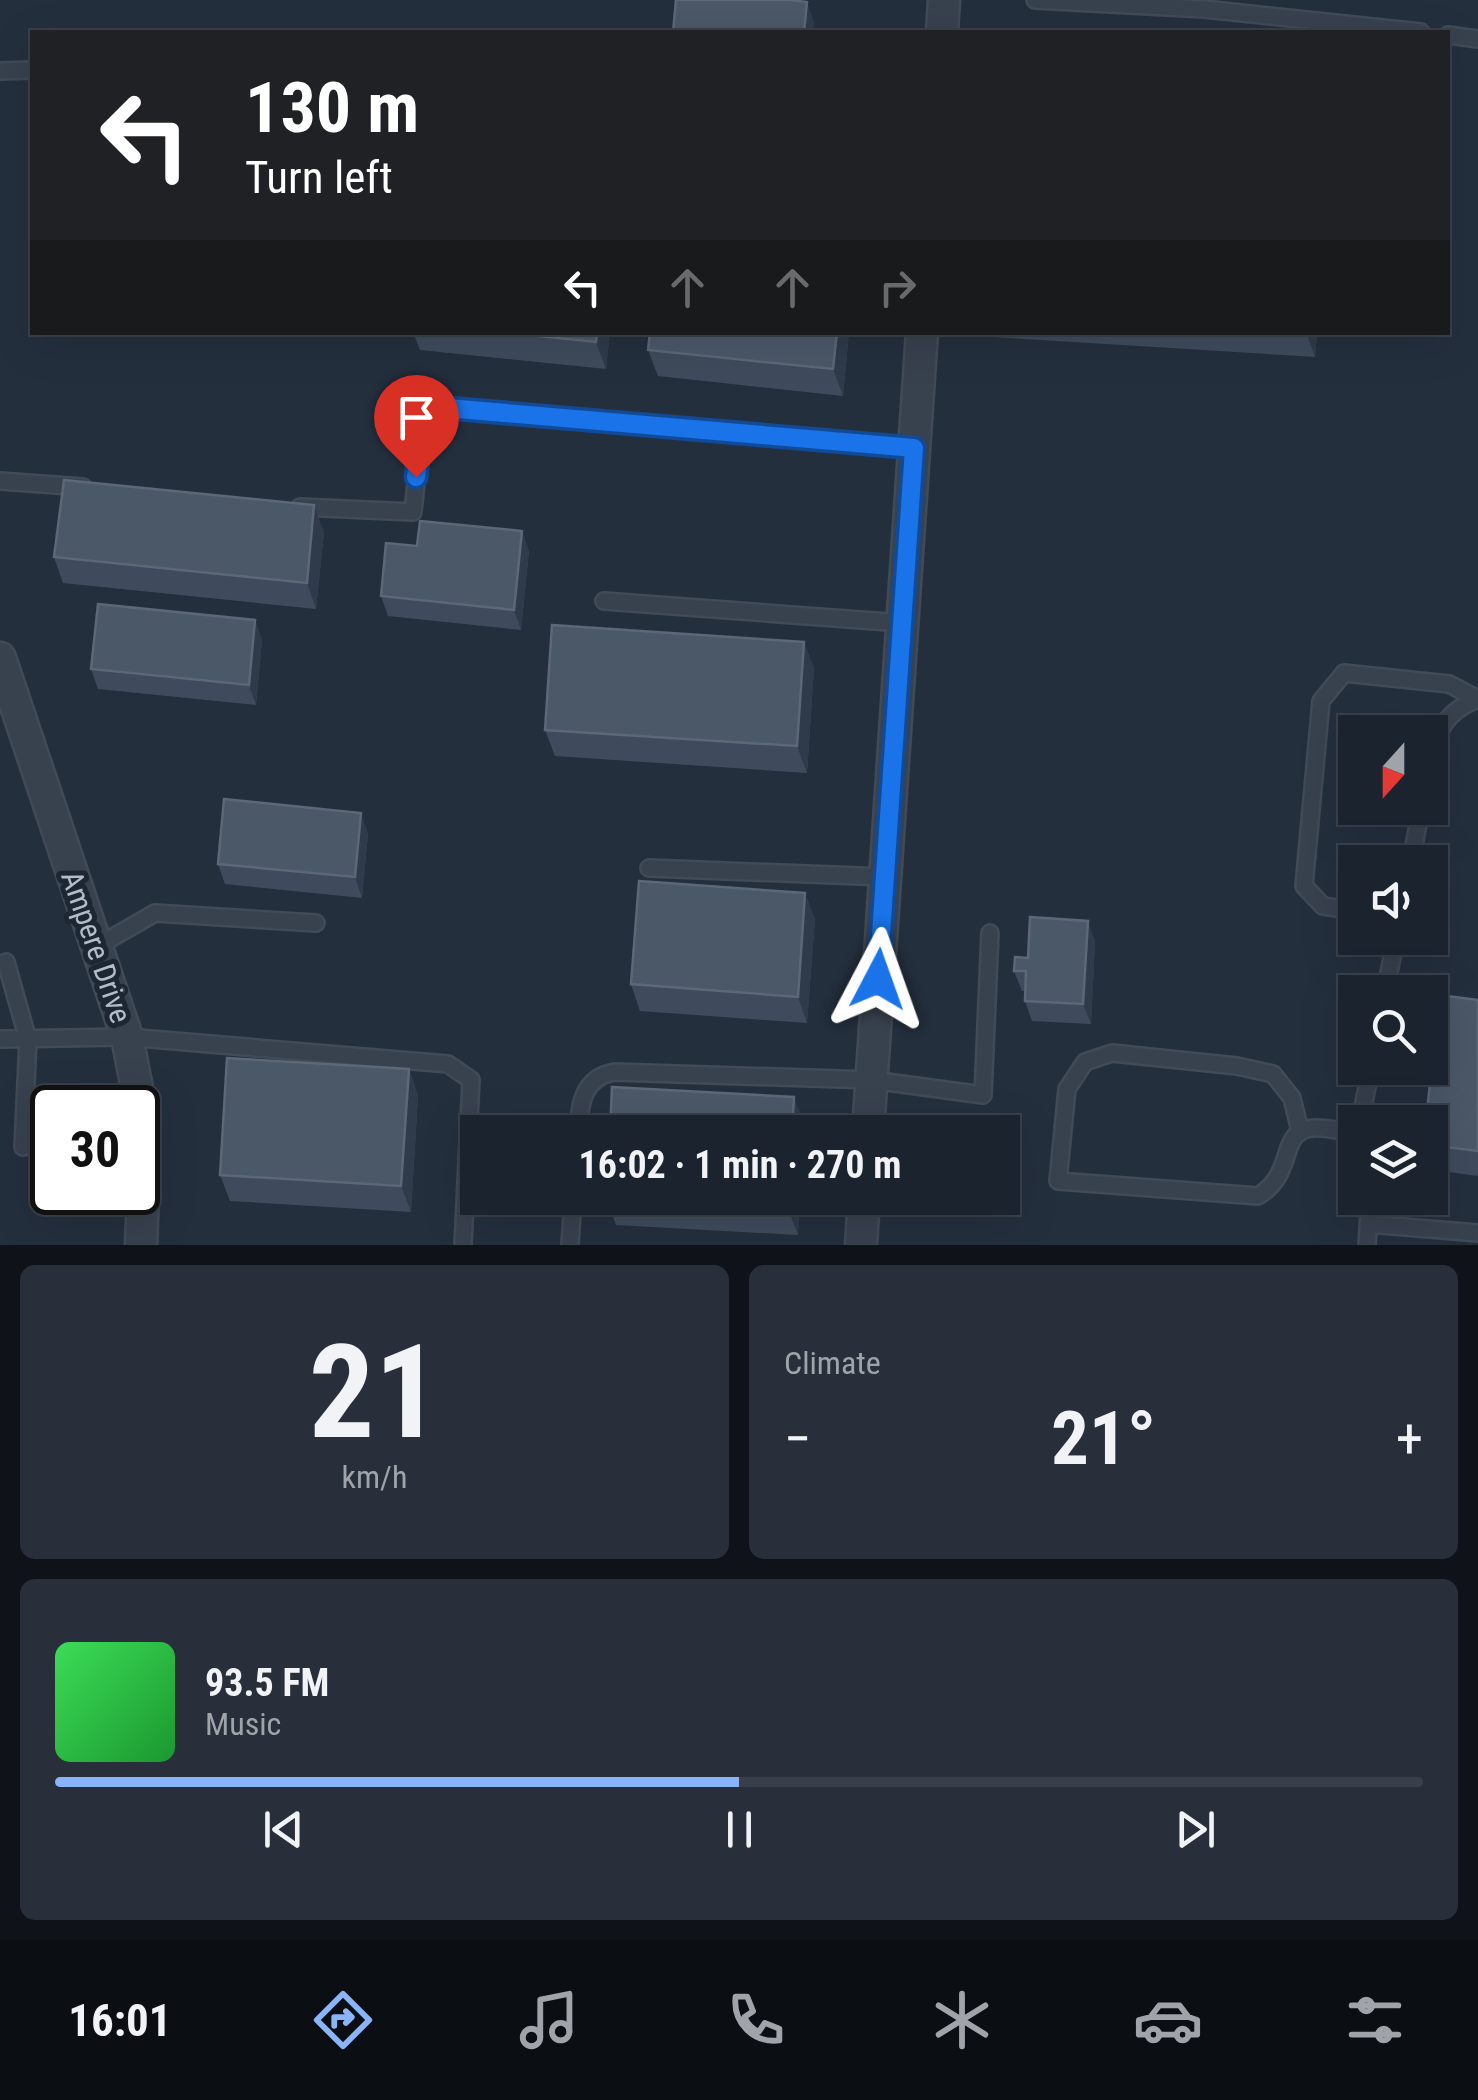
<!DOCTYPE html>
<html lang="en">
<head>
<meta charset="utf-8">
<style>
  body { margin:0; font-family:"Roboto Condensed",sans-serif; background:#282f3a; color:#f1f3f6; height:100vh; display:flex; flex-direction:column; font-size:38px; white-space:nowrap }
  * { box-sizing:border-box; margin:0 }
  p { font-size:32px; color:#a0a4aa }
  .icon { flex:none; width:55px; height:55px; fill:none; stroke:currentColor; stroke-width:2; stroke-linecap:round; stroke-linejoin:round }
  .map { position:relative; height:1245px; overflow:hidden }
  .drawer { display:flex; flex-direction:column; gap:20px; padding:20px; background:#0f1319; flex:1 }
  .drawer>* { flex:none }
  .top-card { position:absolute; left:30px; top:30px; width:1420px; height:305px; border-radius:0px; box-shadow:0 10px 40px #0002,0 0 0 2px #39404a; background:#202124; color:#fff; overflow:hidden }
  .needle { width:65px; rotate:201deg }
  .fabs { position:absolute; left:1338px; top:715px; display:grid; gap:20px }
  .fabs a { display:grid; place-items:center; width:110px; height:110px; border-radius:0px; background:#1b232e; box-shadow:0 10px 40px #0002,0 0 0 2px #39404a; font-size:50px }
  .speed { position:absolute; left:30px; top:1085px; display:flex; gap:20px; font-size:50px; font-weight:700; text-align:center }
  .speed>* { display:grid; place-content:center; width:130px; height:130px; border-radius:50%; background:#1b232e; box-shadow:0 10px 40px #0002,0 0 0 2px #39404a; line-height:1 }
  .speed .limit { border:5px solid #111; border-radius:15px; background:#fff; color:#111 }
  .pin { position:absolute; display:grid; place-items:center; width:85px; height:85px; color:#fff; margin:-102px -42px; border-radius:50% 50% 50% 0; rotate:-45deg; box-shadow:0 0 10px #0007 }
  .pin .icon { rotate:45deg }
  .me { position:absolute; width:110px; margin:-55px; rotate:4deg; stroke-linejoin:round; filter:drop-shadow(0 0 8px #0008) }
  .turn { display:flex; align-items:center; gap:35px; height:210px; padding:0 50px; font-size:45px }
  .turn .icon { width:130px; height:130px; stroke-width:2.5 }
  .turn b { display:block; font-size:70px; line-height:85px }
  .lanes { display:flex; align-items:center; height:95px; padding:0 50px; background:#0003; justify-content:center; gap:50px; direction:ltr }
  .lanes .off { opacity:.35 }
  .big { font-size:75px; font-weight:700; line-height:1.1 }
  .drawer .tile { flex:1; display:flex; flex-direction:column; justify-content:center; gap:15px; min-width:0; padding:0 35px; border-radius:15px; background:#282f3a }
  .drawer .dial { align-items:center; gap:0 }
  .dial b { font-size:130px; line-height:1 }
  .song { display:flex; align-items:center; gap:30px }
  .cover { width:120px; height:120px; border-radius:15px; background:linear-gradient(135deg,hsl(130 70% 55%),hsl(130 70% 35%)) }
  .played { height:10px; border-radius:5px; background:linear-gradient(90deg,#8ab4f8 50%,#39404a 50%) }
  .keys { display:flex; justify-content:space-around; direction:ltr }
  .heat { display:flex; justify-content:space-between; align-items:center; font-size:55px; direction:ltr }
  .drawer .tiles { flex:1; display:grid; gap:20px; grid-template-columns:1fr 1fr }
  .tile:last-child { grid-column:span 2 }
  .trip { position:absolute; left:460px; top:1115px; width:560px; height:100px; border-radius:0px; background:#1b232e; box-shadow:0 10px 40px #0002,0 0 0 2px #39404a; font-weight:700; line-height:100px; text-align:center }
  .tab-bar { display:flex; height:160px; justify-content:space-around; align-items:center; background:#0b0e12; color:#a0a4aa }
  .tab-bar .icon { width:70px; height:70px }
  .tab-bar .current { color:#8ab4f8 }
  .tab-bar b { font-size:45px; color:#f1f3f6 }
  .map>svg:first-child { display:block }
</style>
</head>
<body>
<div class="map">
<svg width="1478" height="1245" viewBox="0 0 1478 1245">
  <rect width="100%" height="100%" fill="#242f3e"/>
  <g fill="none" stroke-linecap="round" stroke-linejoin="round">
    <defs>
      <path id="lane" d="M1035,0L1204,9L1421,32
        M1448,35L1478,39
        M0,71L32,70
        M0,481L83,487
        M300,507L413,512L424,406L914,448
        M604,601L902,623
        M1430,763C1436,731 1446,711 1478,699
        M1411,862L1421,808
        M649,868L885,877
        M1355,911L1323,906L1304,886L1321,701L1344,673L1449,684L1478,699
        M96,947L155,913L316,923
        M6,962L28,1040L23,1147
        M1385,992L1396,938
        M0,1039L127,1037L448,1064L471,1080L463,1245
        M1360,1122L1371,1068
        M1300,1131L1292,1098L1273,1074L1237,1066L1112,1053L1085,1062L1067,1089L1058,1181L1258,1196C1307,1167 1263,1107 1355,1135
        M578,1132C580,1105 582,1078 614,1072L872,1080L983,1095L990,933
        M1368,1224L1478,1233
        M570,1245L573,1198
        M1367,1245L1370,1198"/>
      <path id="street" d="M942,32L944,0
        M0,658L127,1037L141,1109L144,1169L141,1245
        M868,1132L922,332
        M861,1245L864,1198"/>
    </defs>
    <use href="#lane" stroke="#414a57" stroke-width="20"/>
    <use href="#street" stroke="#414a57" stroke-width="35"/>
    <use href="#lane" stroke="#38414e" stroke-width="15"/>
    <use href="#street" stroke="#38414e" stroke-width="30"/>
  </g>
  <path fill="#3f4b5c" d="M413,332H610L606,369L420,350Z
    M849,332L843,396L658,376L648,350Z
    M992,332H1317L1315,357L993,337Z
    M324,532L316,609L63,583L54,557Z
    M417,546L529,551L521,630L388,616L381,596Z
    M255,620L262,640L256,705L98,689L91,669Z
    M814,668L807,773L555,756L545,730Z
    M368,833L362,898L225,884L218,864Z
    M815,919L807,1023L640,1011L631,984Z
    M1095,941L1091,1024L1032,1021L1025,1001V991H1022L1014,971L1028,958Z
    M1478,1000V1176L1433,1170L1430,1162V1122Z
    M409,1069L418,1096L411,1212L230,1201L220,1175Z
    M606,1198H800L798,1235L616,1225Z"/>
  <path fill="#2f3b4b" d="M807,2L814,22L813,32H804Z
    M597,332H610L606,369L596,342Z
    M837,332H849L843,396L833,369Z
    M1306,332H1317L1315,357Z
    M314,505L324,532L316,609L307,583Z
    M522,531L529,551L521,630L514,610Z
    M255,620L262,640L256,705L249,685Z
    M804,642L814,668L807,773L797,746Z
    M361,813L368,833L362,898L355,877Z
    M805,893L815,919L807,1023L798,997Z
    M1088,921L1095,941L1091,1024L1083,1004Z
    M409,1069L418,1096L411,1212L401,1186Z
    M794,1097L804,1123L803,1132H792Z
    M789,1198H800L798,1235L788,1209Z"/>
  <path fill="#4b5868" stroke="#5c6777" stroke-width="2.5" d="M676,0H789L807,2L804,32H673Z
    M499,332H597L596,342Z
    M650,332H837L833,369L648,350Z
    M64,480L314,505L307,583L54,557Z
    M420,521L522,531L514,610L381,596L386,543L417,546Z
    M98,604L255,620L249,685L91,669Z
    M552,625L804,642L797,746L545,730Z
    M224,799L361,813L355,877L218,864Z
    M639,881L805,893L798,997L631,984Z
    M1030,917L1088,921L1083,1004L1025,1001L1026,971H1014L1015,957L1028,958Z
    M1439,995L1478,1000V1151L1430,1145V1122H1426Z
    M227,1058L409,1069L401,1186L220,1175Z
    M612,1087L794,1097L792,1132H610Z
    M606,1198H789L788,1209Z"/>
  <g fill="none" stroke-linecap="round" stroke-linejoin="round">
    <defs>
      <path id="route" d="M416,477L424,406L914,448L878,979"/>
    </defs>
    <use href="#route" stroke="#114b97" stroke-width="25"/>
    <use href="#route" stroke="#1a73e8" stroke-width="18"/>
  </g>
  <g text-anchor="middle" stroke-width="10" stroke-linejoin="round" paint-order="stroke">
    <g font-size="30" fill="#b4bcc9" stroke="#1d2633">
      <text transform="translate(96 947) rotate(71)" y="10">Ampere Drive</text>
    </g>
  </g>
</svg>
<div class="fabs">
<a><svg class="needle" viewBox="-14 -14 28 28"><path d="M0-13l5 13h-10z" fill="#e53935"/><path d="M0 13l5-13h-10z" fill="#a0a4aa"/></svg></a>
<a><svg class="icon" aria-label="sound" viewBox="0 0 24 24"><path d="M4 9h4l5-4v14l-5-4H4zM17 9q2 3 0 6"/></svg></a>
<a><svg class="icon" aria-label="search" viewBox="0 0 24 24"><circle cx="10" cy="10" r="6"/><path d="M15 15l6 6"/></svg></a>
<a><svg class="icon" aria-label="layers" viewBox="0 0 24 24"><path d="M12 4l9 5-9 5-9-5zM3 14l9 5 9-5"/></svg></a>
</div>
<div class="speed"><div class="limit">30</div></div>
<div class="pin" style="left:416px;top:477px;background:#d93025"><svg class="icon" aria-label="arrive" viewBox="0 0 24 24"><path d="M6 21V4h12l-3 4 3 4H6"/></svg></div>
<svg class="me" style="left:878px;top:979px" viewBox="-20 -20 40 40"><path d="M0-17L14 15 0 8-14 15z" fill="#1a73e8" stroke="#fff" stroke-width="4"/></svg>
<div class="trip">16:02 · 1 min · 270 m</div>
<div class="top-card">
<div class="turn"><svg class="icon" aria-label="left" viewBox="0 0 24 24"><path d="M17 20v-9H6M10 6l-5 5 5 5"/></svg><div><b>130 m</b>Turn left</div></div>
<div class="lanes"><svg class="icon" aria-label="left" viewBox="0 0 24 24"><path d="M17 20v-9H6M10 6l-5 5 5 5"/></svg><svg class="icon off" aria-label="ahead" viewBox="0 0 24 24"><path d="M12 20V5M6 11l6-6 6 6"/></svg><svg class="icon off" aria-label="ahead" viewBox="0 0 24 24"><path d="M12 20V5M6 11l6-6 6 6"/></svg><svg class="icon off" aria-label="right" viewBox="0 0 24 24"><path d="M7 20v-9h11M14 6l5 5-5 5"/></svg></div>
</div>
</div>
<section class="drawer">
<div class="tiles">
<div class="tile dial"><b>21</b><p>km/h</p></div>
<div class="tile"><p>Climate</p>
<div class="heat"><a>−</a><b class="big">21°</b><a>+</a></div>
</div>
<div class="tile">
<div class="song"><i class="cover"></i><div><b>93.5 FM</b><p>Music</p></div></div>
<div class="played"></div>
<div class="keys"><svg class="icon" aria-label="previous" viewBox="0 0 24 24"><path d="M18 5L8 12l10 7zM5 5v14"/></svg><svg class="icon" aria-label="pause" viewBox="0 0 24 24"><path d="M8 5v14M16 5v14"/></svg><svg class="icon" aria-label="next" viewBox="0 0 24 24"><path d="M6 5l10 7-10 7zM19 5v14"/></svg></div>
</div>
</div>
</section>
<nav class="tab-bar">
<b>16:01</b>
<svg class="icon current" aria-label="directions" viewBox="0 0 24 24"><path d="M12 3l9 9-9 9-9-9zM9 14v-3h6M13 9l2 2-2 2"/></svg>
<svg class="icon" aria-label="music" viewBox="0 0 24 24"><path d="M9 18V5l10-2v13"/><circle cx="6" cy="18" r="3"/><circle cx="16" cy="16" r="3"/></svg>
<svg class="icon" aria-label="phone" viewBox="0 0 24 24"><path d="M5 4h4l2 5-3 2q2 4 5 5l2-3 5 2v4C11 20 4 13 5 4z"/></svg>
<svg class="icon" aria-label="climate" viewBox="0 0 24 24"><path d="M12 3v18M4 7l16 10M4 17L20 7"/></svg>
<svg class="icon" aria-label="car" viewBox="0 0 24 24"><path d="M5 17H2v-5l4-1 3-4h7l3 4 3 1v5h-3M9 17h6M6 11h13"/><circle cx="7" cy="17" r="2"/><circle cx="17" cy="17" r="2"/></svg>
<svg class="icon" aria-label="filters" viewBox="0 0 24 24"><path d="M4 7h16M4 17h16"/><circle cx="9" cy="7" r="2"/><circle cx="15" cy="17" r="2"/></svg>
</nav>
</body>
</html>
